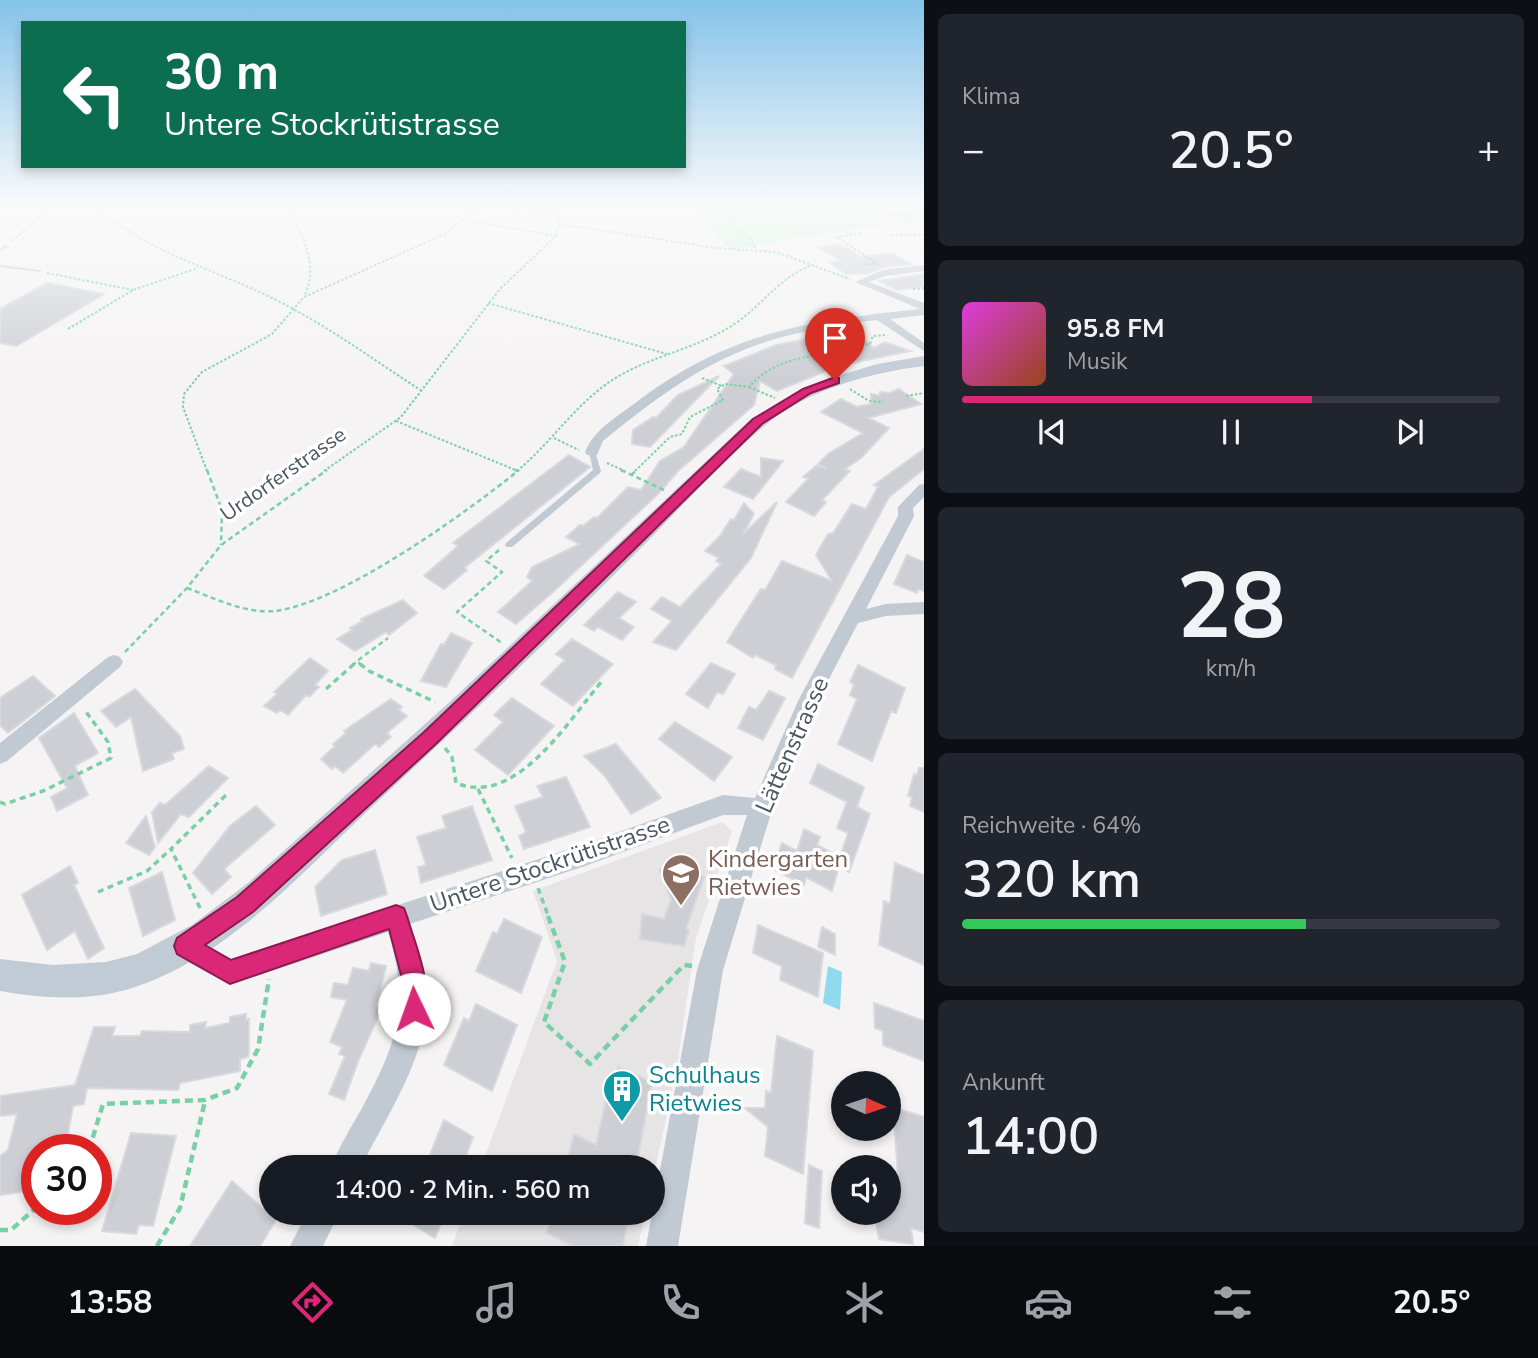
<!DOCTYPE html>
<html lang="de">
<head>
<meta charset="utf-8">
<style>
  body { margin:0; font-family:"Nunito Sans",sans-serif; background:#20242c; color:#f1f3f6; height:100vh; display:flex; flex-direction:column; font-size:26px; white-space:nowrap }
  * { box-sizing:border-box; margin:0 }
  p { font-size:23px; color:#9ea1a6 }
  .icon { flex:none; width:38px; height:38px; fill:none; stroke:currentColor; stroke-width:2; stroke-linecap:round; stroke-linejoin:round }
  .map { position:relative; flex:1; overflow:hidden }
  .details { display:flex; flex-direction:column; gap:14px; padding:14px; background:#0d0f14; width:614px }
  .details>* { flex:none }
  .banner { position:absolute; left:21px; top:21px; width:665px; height:147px; border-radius:0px; box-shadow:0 4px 10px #0003; background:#0b6e4f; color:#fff; overflow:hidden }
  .needle { width:46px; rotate:93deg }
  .fabs { position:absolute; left:831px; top:1071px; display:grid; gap:14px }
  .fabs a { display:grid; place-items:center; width:70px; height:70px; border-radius:50%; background:#171b24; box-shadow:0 4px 10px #0003; font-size:35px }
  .speed { position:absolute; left:21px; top:1134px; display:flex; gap:14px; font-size:35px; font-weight:700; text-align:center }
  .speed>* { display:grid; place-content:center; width:91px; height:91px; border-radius:50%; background:#171b24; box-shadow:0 4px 10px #0003; line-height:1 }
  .speed .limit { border:10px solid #d22; background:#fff; color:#111 }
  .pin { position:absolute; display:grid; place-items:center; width:60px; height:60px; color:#fff; margin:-72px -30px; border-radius:50% 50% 50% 0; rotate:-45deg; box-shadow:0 0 7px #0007 }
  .pin .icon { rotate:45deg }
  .me { position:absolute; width:77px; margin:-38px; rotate:357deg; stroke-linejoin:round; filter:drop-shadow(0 0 5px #0008) }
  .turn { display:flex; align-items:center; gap:24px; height:147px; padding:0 28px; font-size:32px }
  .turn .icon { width:91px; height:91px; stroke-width:2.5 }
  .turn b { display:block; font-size:49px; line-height:60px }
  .big { font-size:52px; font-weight:600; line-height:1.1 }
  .details .card { flex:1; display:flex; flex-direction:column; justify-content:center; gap:10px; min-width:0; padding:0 24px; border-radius:10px; background:#20242c }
  .details .dial { align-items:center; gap:0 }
  .dial b { font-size:91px; line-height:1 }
  .song { display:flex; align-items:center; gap:21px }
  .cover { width:84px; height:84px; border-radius:10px; background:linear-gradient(135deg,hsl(300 70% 55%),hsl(20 70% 35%)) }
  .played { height:7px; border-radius:4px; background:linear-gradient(90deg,#db2777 65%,#363941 65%) }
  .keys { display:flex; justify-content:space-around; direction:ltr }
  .heat { display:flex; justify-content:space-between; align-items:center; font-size:38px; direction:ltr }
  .charge { height:10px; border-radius:5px; background:linear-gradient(90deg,#34c759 64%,#363941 0) }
  .trip { position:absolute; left:259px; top:1155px; width:406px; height:70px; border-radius:35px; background:#171b24; box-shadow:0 4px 10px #0003; font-weight:600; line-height:70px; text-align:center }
  .menu { display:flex; height:112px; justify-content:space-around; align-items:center; background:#090b0e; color:#9ea1a6 }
  .menu .icon { width:49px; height:49px }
  .menu .active { color:#db2777 }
  .menu b { font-size:32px; color:#f1f3f6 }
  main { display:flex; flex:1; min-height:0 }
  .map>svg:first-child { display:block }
</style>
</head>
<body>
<main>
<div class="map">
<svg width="924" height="1246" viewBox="0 0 924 1246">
  <rect width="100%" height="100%" fill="#f5f3f3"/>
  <path fill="#e6e4e5" d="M722,822L732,831L696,938L675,1078L653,1178V1167H481L557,961L533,891Z
    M464,1213H645L638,1246H452Z"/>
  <path fill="#c3f1d5" d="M690,207H924V226C858,222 795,241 730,249Z"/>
  <path fill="#90daee" d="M828,966L842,972L840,1010L823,1003Z"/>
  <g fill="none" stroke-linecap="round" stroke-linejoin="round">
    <path stroke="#90daee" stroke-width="2.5" d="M879,212L910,217"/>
  </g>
  <path fill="#cdcfd5" stroke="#d7d9de" stroke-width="2" d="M841,244L861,257L892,253L911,264L883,267L869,273L846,274L829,262L841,261L818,247Z
    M924,274V286L897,290L880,281Z
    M47,283L104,294L16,346L0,343V309Z
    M854,330L874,348L885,342L910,351L838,366L777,391L760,381L754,405L678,471L658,494L553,592L516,624L498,612L532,581L527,577L532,567L580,544L566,537L580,525L583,526L594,517L597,518L628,487L641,490L660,461L684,447L734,374L724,366L776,345Z
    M719,376L650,447L632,444L633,430L653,417L656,418L678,395Z
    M899,389L921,404L868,418L889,428L861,458L845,469L850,471L822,500L826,502L814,516L786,502L808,479L803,477L816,466L826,468L818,464L828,454L863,433L821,412L841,399L857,407L871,404V394L880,396V392L889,393Z
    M924,449V469L889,497L792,678L775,669L776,665L755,655L753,658L727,642L761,589L765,590L782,561L832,581L816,555L828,534L833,533L852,504L866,509L878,487L874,485Z
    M569,455L590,467L464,568L467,570L444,589L424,576L458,546L453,543Z
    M761,458L783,461L753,499L724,487L741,469L761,477Z
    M777,502L751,558L676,650L653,642L672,621L651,609L662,597L680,607L721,564L716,561L719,558L705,551L720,536L731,519L734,520L744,503L754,514L743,534Z
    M907,555L924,562V591L918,589L917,593L894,584Z
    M618,592L636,602L619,618L634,627L622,640L598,627L594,631L584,625Z
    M403,600L417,613L389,635L386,632L355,651L337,639L352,630L350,628L363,621L361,619Z
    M451,633L472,643L446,687L421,681L441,644L444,645Z
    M572,639L613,664L573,706L541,684L565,660L556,654Z
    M310,658L328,671L315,685L319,687L309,697L306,695L288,715L280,710L277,713L264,706L277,694L274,692Z
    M711,663L735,674L723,694L717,692L708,708L686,694Z
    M858,665L905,688L896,713L891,711L872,761L838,744L857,699L850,695L854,684L850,682Z
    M33,676L55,696L8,733L0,725V698Z
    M135,689L180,736L184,749L172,753L174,759L143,771L131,717L116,727L101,711Z
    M769,691L785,698L763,740L738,728L749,707L756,710Z
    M512,698L554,726L508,775L475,750L503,722L494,715Z
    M391,699L402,707L399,710L407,716L387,733L391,737L379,747L375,744L343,773L335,766L332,769L321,759L335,746L333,744L346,733L344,731Z
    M74,713L98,753L75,766L88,795L57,811L51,797L67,788L39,738Z
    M675,722L732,757L714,781L659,739Z
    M616,744L661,798L631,814L604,775L584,756Z
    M818,764L864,787L857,807L870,814L849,872L839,866L832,891L806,877L804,885L773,869L782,843L797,851L804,829L820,837L817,845L840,857L848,833L837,828L847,802L810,783Z
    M209,766L228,778L189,817L181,814L158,843L152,812L160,803L165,805Z
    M919,768H924V812L910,806L912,797L908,796L914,774L917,775Z
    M566,777L590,827L524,849L519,836L526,832L515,806L543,797L537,786Z
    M256,806L275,825L224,869L231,877L212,894L193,873L230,826Z
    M472,806L492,860L421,883L418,867L426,865L417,837L446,828L442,816Z
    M146,816L155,847L149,855L126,843Z
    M375,850L387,894L321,916L315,887L342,860Z
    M682,859L704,877L686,929L689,930L684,946L640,939L642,914L664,919L671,900L660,870Z
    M895,863L924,875V965L879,945L884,901L890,904Z
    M70,866L78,883L74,885L104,948L88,959L75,931L47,950L22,895Z
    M162,872L175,920L143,936L129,888Z
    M504,919L542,937L521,993L476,971L493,932L497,934Z
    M758,925L823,953L818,997L780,980L782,966L753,953Z
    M822,927L835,934V955L818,947Z
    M371,963L386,966L376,1006L382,1008L359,1059L344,1100L329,1094L345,1056L339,1054L342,1047L330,1042L347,1000L331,997L334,983L348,985L353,968L369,971Z
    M874,1003L924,1021V1061L883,1045V1031L875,1028Z
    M476,1004L517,1025L492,1091L444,1065L464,1018L469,1021Z
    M246,1014V1020L249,1019V1050L248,1057L240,1059V1071L180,1083L178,1090L87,1088L84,1104L73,1106L65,1150H37V1190L0,1195V1156L8,1150L17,1114L0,1116V1096L75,1085L94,1027H115L112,1036H140L142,1031L190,1032V1025L206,1022L205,1028L230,1023V1017Z
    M777,1036L813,1051L803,1174L765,1156L768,1127L745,1108H765L766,1091L771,1093Z
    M618,1067L652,1082L636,1167H566L574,1134L596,1145L606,1099L611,1101Z
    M893,1107L924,1117V1232L911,1228L913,1244L879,1239L874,1213H889V1171L898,1174Z
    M444,1120L473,1137L462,1167H425Z
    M131,1133L176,1136L153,1226L139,1225L136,1234L102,1231Z
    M809,1165L822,1171L819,1228L805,1223Z
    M232,1181L276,1220L260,1246H190Z
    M394,1213H445L435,1238Z
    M553,1213H623L622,1216L628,1219L623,1246H572L547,1233Z"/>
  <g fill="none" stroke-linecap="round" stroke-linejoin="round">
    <path stroke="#7ad0a6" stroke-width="2" stroke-dasharray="2.5 2" stroke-linecap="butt" d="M95,207C153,257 230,273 295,310C339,334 380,364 422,391
      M288,207C302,236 319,263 305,295
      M497,207L558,218
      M728,207L730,223L750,238L756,250
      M848,207L890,212L924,210
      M896,213L924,217
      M466,220L556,236
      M559,224L716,248L776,252L850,279
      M861,233L837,237L879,265
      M891,235H924
      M12,241L52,207
      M860,265L877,263
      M47,273L133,290
      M913,289L924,288
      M488,303L667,354
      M68,329L133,290L198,268
      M702,378L722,386
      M749,387L775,398
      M850,389L869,401L883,402
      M906,396L924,393
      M396,421L518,471
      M554,438L579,450
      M607,463L625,471
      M207,471L183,407L184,394L202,372L272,334L304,297L445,234L479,207
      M324,471L401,417L500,289L556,236L559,224L556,207
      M517,471C551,443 576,403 614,379C652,355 698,349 736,323C763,304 780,277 812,265
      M635,471L670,437L682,434L690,417L723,400L717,389L725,384L749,387C767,366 791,359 818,355L819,351L870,344L873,336L885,335"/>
    <path stroke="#7ad0a6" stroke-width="2.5" stroke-dasharray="5 3.5" stroke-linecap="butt" d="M207,470L222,510L221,545
      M515,470L518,471
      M621,470L664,490
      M631,475L637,470
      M499,550L486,561L502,572L457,612L502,643
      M187,588C214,598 245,614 275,611C341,603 466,513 519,470
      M125,652L187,588L221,545L327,470
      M352,666L357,661
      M362,666L357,661L388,638"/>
    <path stroke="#7ad0a6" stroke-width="3.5" stroke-dasharray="6 4.5" stroke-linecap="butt" d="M360,664L369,671L435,702
      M326,689L354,664
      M445,748L452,757L456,783C517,808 569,719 603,680
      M478,789L512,858
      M0,802L5,804L43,791L111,758L108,742L84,709
      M538,888L549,918
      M98,892L147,871L171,849
      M200,908L171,849L226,795"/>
    <path stroke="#7ad0a6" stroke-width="4.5" stroke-dasharray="8 5" stroke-linecap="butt" d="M548,916L565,962L544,1022L590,1064L684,965L692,966
      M89,1150L103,1104L205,1100L237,1088L258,1049L269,979
      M0,1230H11L37,1207
      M157,1246L180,1208L205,1101"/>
    <path fill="#c1cad2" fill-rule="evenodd" d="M5,245L9,246L0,252V249Z
      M0,265L40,270L42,271L40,272L0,267Z
      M592,450L595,452L601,471L600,473L512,547H506L505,545L506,543L593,470L589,452Z"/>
    <path fill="#c1cad2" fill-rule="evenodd" d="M924,265V271L885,276L869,282L924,303V315L890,319L924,343V351L877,320C752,334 700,362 603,441L597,455H587L585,452C594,430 615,418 634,404C727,332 807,321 920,309L855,282L883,270Z
      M924,484V497L913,508L914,516L866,609L886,604L924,602V614L886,616L858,623L815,706L772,810L723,970L678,1246H646L697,970L747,815H723L585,866L410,924C418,948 427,972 427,998C427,1058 387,1115 361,1167H331C339,1147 350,1129 361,1110C397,1043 411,1007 388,932L230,985L176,955L173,946L176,937L185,934L232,959L585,844L723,795L755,798L799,699L898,516V507L919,485Z
      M114,655L120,657L123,662L120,667L7,761L0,764V743L108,657Z
      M307,1213H339L323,1246H290Z"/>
    <path fill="#c1cbd6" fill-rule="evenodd" d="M924,356V366C869,373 806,390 763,427C717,466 677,512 635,554C550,639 463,722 375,804C302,872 234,952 138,986C93,1002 46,999 0,991V959L53,965L106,962L137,954L192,925L248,883L454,698L752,418L831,378L877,364Z"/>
  </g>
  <linearGradient id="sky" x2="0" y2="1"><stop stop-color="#85c3ea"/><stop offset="0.54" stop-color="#fafafa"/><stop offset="1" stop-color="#fafafa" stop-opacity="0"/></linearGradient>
  <rect width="924" height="381" fill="url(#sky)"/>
  <path fill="#db2777" stroke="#8e194d" stroke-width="2" d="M835,377L839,378V383L811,393L762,424L437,743L253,912L205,945L231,960L396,905L404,908L407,916C415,945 435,987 422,1018L414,1021L405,1018L402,1009L401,975L389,929L230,984L177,954L174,946L177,938L237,897L424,732L753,419L803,389Z"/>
  <defs>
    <symbol id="school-pin" viewBox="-11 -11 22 30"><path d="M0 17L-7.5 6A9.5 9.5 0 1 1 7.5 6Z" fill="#8d6e63" stroke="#fff"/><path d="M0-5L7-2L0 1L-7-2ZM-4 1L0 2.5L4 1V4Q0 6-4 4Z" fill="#fff"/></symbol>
    <symbol id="building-pin" viewBox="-11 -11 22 30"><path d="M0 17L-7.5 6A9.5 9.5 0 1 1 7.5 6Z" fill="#0f9aa8" stroke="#fff"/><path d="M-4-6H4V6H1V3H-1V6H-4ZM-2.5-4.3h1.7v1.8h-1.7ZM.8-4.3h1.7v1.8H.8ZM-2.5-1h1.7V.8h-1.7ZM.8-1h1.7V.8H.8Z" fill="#fff"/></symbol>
  </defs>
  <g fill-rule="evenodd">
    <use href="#school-pin" x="659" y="851" width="44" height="60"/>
    <use href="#building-pin" x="600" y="1067" width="44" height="60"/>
  </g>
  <g text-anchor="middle" stroke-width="7" stroke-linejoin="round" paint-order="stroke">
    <g font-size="21" fill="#4a5661" stroke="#fff">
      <text transform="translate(283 474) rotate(-35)" y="7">Urdorferstrasse</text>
    </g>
    <g font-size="24" fill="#4a5661" stroke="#fff">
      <text transform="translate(792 745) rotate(-66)" y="8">Lättenstrasse</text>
      <text transform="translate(550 864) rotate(-19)" y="8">Untere Stockrütistrasse</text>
    </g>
    <g font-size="24" fill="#785e54" stroke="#fff" text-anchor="start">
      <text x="708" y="867">Kindergarten<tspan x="708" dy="28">Rietwies</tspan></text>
    </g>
    <g font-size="24" fill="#0d838f" stroke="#fff" text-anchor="start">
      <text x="649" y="1083">Schulhaus<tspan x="649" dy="28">Rietwies</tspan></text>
    </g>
  </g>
</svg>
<div class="fabs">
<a><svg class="needle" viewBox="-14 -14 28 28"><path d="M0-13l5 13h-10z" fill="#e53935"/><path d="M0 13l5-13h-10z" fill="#9ea1a6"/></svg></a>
<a><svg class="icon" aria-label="sound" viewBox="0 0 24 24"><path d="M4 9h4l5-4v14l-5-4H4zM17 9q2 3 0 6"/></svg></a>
</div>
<div class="speed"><div class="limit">30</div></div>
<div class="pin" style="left:835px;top:380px;background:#d93025"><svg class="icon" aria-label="arrive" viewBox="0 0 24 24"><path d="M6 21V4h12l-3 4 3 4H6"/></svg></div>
<svg class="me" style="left:414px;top:1009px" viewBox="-20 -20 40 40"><circle r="19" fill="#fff"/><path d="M0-13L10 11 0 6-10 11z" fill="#db2777"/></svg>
<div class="trip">14:00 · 2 Min. · 560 m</div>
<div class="banner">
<div class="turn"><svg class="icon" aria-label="left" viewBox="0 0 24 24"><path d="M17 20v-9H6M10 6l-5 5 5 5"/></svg><div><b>30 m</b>Untere Stockrütistrasse</div></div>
</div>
</div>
<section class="details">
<div class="card"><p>Klima</p>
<div class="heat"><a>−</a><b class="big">20.5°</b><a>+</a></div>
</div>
<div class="card">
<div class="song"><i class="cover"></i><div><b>95.8 FM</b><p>Musik</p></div></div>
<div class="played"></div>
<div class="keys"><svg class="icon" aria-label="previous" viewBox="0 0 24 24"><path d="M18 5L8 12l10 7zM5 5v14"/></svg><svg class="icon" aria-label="pause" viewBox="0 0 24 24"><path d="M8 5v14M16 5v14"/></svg><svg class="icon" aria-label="next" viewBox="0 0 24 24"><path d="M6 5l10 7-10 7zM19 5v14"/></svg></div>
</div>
<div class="card dial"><b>28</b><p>km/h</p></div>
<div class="card"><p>Reichweite · 64%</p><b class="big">320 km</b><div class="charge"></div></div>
<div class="card"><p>Ankunft</p><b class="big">14:00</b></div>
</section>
</main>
<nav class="menu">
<b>13:58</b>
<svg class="icon active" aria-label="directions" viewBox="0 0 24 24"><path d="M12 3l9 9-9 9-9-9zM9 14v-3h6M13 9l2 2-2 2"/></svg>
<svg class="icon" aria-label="music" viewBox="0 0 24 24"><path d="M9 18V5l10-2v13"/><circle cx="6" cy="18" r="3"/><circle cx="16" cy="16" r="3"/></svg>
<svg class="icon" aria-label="phone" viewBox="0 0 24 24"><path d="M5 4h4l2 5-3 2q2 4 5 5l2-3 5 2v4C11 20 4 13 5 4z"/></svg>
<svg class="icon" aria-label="climate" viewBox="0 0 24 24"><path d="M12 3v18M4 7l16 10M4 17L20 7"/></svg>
<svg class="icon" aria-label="car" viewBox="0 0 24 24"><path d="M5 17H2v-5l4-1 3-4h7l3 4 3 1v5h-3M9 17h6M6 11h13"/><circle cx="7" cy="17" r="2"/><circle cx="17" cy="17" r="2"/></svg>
<svg class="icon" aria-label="filters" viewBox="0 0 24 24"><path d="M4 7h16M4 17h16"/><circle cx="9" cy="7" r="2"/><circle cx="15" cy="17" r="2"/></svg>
<b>20.5°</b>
</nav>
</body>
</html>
